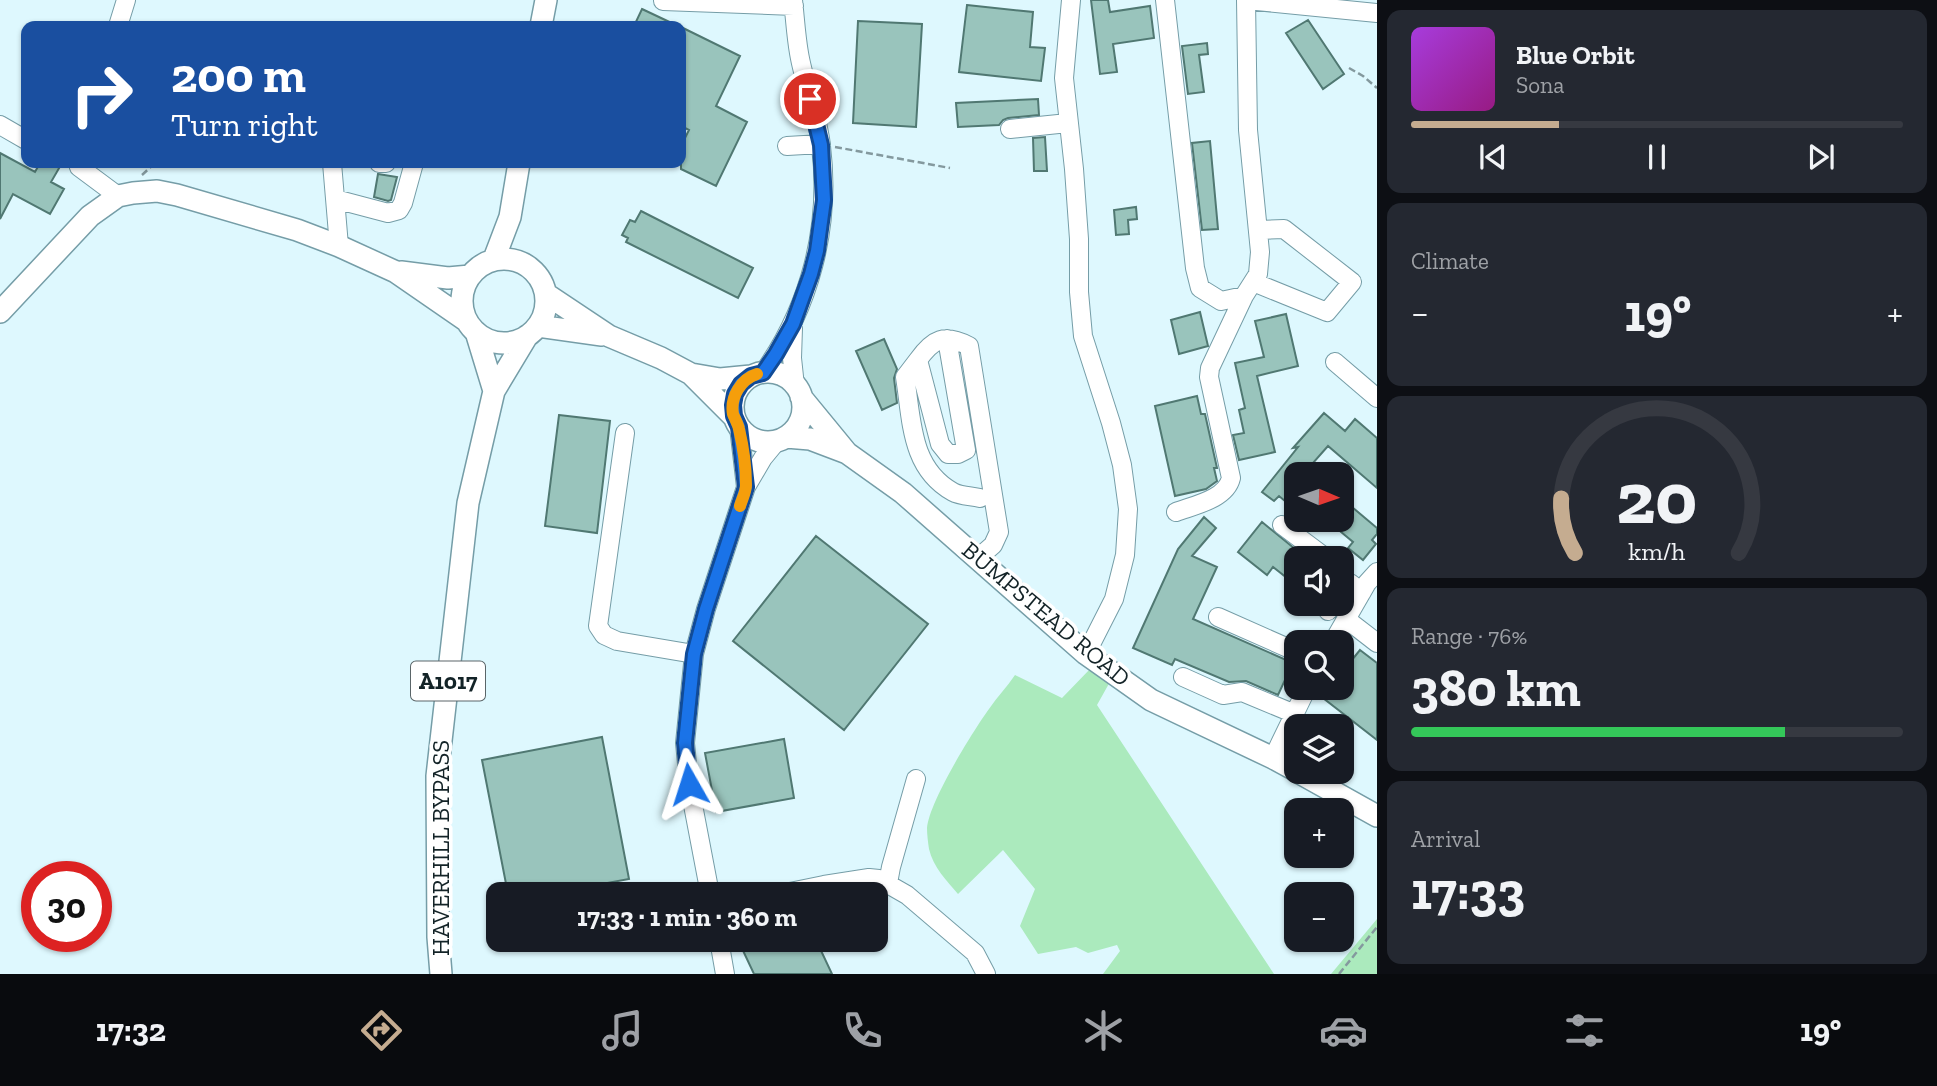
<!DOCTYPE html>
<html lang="en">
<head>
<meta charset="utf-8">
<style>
  body { margin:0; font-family:"Zilla Slab",serif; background:#242831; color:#f1f3f6; height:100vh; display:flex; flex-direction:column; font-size:26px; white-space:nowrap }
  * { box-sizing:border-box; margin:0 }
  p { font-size:23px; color:#9ea1a6 }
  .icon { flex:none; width:38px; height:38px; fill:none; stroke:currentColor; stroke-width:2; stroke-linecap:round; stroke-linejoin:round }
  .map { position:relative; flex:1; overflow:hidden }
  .sheet { display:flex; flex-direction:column; gap:10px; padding:10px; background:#0d0f14; width:560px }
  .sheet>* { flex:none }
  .hud { position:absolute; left:21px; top:21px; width:665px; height:147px; border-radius:14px; box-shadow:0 2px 5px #0004; background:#1a4fa0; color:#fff; overflow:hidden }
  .needle { width:46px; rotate:92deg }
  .tools { position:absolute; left:1284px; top:462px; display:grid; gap:14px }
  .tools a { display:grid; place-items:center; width:70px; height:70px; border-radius:14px; background:#171b24; box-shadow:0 2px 5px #0004; font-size:35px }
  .speed { position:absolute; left:21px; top:861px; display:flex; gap:14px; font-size:35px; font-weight:700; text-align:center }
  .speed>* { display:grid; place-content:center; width:91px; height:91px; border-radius:50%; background:#171b24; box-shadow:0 2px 5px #0004; line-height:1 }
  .speed .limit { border:10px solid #d22; background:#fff; color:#111 }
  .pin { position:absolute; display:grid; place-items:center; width:60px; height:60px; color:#fff; margin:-30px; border:4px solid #fff; border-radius:50%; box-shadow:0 2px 7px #0007 }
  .me { position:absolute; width:77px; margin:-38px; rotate:354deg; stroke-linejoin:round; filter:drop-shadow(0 0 5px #0008) }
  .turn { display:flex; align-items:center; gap:24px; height:147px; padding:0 35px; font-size:32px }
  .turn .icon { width:91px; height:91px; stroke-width:2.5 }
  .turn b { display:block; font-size:49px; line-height:60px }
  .big { font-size:52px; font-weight:700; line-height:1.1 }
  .sheet .tile { flex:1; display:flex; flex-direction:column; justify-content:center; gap:10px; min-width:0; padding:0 24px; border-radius:14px; background:#242831 }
  .sheet .dial { align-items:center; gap:0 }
  .dial svg { height:182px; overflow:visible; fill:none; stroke:#363941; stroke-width:7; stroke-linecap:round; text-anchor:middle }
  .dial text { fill:#f1f3f6; stroke:none }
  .song { display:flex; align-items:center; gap:21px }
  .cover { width:84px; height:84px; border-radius:10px; background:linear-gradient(135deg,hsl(280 70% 55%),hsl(310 70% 35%)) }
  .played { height:7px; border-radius:4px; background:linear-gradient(90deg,#c5ac90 30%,#363941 30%) }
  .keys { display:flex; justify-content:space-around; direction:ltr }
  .heat { display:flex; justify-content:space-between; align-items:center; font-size:38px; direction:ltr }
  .charge { height:10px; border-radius:5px; background:linear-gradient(90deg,#34c759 76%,#363941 0) }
  .trip { position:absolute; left:486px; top:882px; width:402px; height:70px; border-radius:14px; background:#171b24; box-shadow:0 2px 5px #0004; font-weight:700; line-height:70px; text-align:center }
  .tabs { display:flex; height:112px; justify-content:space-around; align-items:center; background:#090b0e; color:#9ea1a6 }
  .tabs .icon { width:49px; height:49px }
  .tabs .active { color:#c5ac90 }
  .tabs b { font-size:32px; color:#f1f3f6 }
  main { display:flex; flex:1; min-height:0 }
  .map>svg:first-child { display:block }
</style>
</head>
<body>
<main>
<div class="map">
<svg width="1377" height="974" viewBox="0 0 1377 974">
  <rect width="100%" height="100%" fill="#def8fe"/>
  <path fill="#abeabd" d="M1091,668L1111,680L1097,705L1274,974H1103L1120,951L1117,945L1088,953L1076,947L1038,954L1020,926L1035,889L1003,850L958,894C947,881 933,867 929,849C928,843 927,834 927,828C929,802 973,731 989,709C997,697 1007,687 1015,675L1062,698Z
    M1377,919V974H1331Z"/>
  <path fill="#99c4bc" stroke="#507872" stroke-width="2" d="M1091,0H1108L1110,12L1150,6L1154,38L1113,44L1117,72L1100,74Z
    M967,5L1033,12L1030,47L1045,48L1041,81L959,72Z
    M642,9L678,26H634Z
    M1308,20L1344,74L1323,89L1286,33Z
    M858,21L922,24L916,127L853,123Z
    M681,27L740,56L716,106L747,122L716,186L681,169V146L689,130L681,126Z
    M1207,43L1208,54L1199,55L1204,92L1188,94L1182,46Z
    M1038,99L1039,115L1008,118L1003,120L999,125L958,127L956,103Z
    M1045,137L1047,171H1034L1033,138Z
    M1210,141L1218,229L1202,230L1192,143Z
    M0,153L35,172L40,163H62L51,182L64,189L50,214L13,194L0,219Z
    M378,174L397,177L391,200L388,201L374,197Z
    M1136,207L1137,219L1128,220L1129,234L1116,235L1114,210Z
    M641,211L753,268L738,298L626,242L628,238L622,235L630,220L635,222Z
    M1200,312L1208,346L1179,354L1171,320Z
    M1286,314L1298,366L1257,376L1275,452L1239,460L1233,435L1244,433L1239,410L1245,408L1235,363L1264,357L1255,321Z
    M884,339L897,369L894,378L897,403L882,410L856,351Z
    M1197,396L1201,414H1205L1217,468H1214L1217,481L1206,489L1175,496L1155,406Z
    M1324,413L1345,431L1355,419L1377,438V488L1328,446L1312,464L1325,474H1297V511L1279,496L1274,501L1262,492L1298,447L1293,448Z
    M559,415L610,421L597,533L545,526Z
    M1352,507L1377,528V534L1372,540L1376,544L1363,560L1348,548L1353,542L1335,527Z
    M1204,517L1216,528L1192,556L1217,567L1193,619L1293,663L1278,695L1246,681L1229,682L1175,659L1172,665L1133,648L1178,549Z
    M1262,522L1306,558H1297V586L1273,567L1267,575L1238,552Z
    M816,536L928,624L844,730L733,641Z
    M1360,650L1377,663V740L1323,698L1330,688H1342V672Z
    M602,737L629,879L548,894H508L482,760Z
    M784,739L794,798L716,812L705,753Z
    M738,940H816L832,974H754Z"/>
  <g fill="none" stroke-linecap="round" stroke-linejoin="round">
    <defs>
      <path id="minor" d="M1071,0L1064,78L1074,169L1079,239V292L1083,336L1111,423L1122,465L1128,509L1125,555L1114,599L1086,654
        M1165,0L1195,268L1200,288L1221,301L1244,296L1258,274L1260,252L1248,130L1246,0
        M1246,0L1377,13
        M663,1L794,6
        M118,26L126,0
        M0,125L26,140
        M1010,129L1068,123
        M787,146L821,144
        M78,163L79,167L118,196
        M332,163L339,246
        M379,163H386
        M335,199L388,213L399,210L403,203L414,163
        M1253,282L1327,312L1352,282L1284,229L1258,230
        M793,328L792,358L795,386
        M947,339L966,450L958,454H948L940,444L918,360C933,339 944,333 969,346L999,532L993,545L977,559
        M918,360L905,377C912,420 910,468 953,492C960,496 971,496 980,498
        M1335,362L1377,398
        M763,373C810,307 831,227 821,146C818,115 804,84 799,53C796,36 795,18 793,0
        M739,427L746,487
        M625,433L598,626L604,635L617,641L694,654
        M1176,512C1195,505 1226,499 1231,478L1209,377L1210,368L1244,296
        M1282,525L1326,558
        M1342,592L1350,583L1362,592
        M1328,611L1333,604
        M1218,617L1297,652
        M1346,619L1377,643
        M1333,642L1367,583L1377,572
        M1183,677L1223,695L1242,692L1295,714
        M1273,758L1307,688
        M888,883L891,867L916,779
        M710,894L689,784L685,743L694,654L706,609L746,487L763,458L777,441
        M780,894L824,885L869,878L879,879L907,895L975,953L986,974
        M719,940L725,974"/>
      <path id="major" d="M541,26L546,0
        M494,259L510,217L519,163
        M462 301a42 42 0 1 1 84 0a42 42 0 1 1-84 0Z
        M401,272L448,278L470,276
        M546,294L609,336L661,358L691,374L734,417
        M0,312L90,216L118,196L133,193L157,191L177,195L297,230L339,246L396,272L467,321
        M538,326L602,335
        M476,332L494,391
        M733 407a35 35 0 1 1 70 0a35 35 0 1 1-70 0Z
        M691,374L720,379L751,376
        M801,397L847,453
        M786,437L810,439L847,453L903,493L1086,654L1151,700L1273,758L1297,771
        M1298,772L1377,816
        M441,974L438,937L437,776L468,503L494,391L527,336"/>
    </defs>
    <use href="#minor" stroke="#759da7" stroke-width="20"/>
    <use href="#major" stroke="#759da7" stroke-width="24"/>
    <path stroke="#84999e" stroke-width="2.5" stroke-dasharray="7 3.5" stroke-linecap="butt" d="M1349,68L1363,76L1377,88
      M835,147L950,168
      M142,175L155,163
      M1339,974L1377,927"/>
    <use href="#minor" stroke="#fff" stroke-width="18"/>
    <use href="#major" stroke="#fff" stroke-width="21"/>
  </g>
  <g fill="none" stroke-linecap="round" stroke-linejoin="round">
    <defs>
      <path id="route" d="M689,784L685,743L694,654L706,609L746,487L739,427L734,416L733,405L735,394L741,384L751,376L763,373L776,354L793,324L811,274L817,251L824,200L821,145L810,99"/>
    </defs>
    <use href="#route" stroke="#114b97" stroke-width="18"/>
    <use href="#route" stroke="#1a73e8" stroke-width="12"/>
    <path stroke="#f59e0b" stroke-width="12" d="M740,506C742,499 746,492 746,485C746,467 743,446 739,429C738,424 735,419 733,414C730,397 741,379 757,374"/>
  </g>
  <g text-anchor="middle" stroke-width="7" stroke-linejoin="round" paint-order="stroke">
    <rect fill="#fff" stroke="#5a6568" stroke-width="2" x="411" y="661.5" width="74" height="39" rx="5"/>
    <g font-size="23" font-weight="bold" fill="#132327">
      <text x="448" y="689">A1017</text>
    </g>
    <g font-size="24" fill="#132327" stroke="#fff">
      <text transform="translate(1046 614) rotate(40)" y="8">BUMPSTEAD ROAD</text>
      <text transform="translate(441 848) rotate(-90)" y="8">HAVERHILL BYPASS</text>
    </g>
  </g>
</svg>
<div class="tools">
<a><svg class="needle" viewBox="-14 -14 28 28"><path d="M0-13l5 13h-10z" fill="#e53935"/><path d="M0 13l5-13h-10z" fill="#9ea1a6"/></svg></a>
<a><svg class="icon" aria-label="sound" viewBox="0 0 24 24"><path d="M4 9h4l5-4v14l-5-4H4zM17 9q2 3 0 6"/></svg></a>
<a><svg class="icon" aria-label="search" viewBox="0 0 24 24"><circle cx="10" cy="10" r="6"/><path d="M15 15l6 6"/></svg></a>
<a><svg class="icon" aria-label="layers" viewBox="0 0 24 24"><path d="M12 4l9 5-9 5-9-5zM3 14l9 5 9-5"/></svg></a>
<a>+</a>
<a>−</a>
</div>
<div class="speed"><div class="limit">30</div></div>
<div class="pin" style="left:810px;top:99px;background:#d93025"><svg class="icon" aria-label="arrive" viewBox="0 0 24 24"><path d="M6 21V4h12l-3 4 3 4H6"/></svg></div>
<svg class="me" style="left:689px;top:784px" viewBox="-20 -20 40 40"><path d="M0-17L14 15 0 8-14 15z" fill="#1a73e8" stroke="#fff" stroke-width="4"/></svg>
<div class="trip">17:33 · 1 min · 360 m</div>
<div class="hud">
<div class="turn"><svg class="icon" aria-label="right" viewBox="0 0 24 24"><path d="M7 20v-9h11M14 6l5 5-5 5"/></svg><div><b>200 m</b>Turn right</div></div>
</div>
</div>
<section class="sheet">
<div class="tile">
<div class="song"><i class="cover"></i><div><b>Blue Orbit</b><p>Sona</p></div></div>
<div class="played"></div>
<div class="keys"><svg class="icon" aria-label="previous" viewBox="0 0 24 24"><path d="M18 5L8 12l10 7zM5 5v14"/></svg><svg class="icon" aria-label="pause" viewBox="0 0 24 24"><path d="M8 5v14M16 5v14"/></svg><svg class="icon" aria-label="next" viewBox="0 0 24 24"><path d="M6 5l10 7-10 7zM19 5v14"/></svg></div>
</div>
<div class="tile"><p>Climate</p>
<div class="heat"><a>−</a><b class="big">19°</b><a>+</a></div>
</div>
<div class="tile dial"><svg viewBox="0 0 100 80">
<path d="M14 69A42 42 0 1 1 86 69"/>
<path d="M14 69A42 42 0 0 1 8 45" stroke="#c5ac90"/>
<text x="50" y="56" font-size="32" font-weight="700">20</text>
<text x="50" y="72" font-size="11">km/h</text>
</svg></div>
<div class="tile"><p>Range · 76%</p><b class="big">380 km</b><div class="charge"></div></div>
<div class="tile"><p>Arrival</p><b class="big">17:33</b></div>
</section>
</main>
<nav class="tabs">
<b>17:32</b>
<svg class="icon active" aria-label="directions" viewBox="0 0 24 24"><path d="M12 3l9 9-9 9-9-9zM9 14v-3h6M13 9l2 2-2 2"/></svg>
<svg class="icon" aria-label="music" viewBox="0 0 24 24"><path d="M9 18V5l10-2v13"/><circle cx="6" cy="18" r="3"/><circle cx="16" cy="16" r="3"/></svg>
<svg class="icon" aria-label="phone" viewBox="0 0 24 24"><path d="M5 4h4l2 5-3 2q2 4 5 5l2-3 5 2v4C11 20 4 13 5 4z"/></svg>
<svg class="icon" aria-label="climate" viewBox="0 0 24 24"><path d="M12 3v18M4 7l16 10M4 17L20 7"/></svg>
<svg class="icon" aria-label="car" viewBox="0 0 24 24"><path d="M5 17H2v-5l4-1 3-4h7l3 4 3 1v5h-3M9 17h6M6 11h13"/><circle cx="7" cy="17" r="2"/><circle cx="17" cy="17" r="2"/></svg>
<svg class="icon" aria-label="filters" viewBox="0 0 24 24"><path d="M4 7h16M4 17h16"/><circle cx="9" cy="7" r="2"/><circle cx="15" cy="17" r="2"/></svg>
<b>19°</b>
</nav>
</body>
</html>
